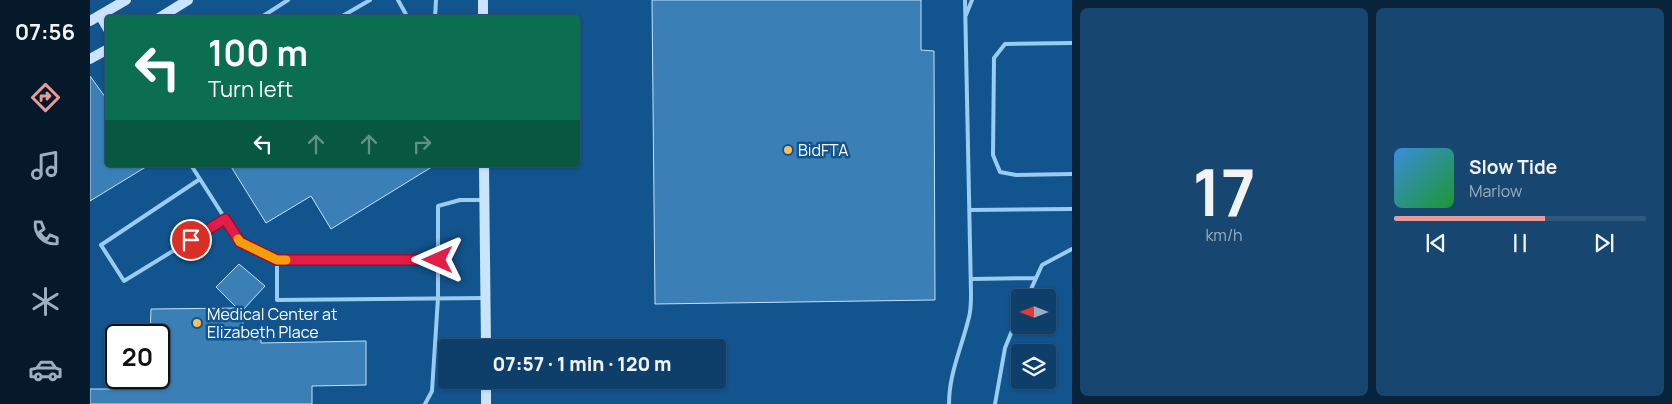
<!DOCTYPE html>
<html lang="en">
<head>
<meta charset="utf-8">
<style>
  body { margin:0; font-family:Manrope,sans-serif; background:#174670; color:#f1f3f6; height:100vh; display:flex; flex-direction:column; font-size:19px; white-space:nowrap }
  * { box-sizing:border-box; margin:0 }
  p { font-size:16px; color:#9bafc1 }
  .icon { flex:none; width:28px; height:28px; fill:none; stroke:currentColor; stroke-width:2; stroke-linecap:round; stroke-linejoin:round }
  .map { position:relative; flex:1; overflow:hidden }
  .details { display:flex; flex-direction:column; gap:8px; padding:8px; background:#08233a; width:600px }
  .details>* { flex:none }
  .top-card { position:absolute; left:15px; top:15px; width:475px; height:152px; border-radius:5px; box-shadow:0 1px 4px #0004,0 0 0 1px #2e587e; background:#0b6e4f; color:#fff; overflow:hidden }
  .needle { width:32px; rotate:270deg }
  .tools { position:absolute; left:921px; top:289px; display:grid; gap:10px }
  .tools a { display:grid; place-items:center; width:45px; height:45px; border-radius:5px; background:#0e3f6a; box-shadow:0 1px 4px #0004,0 0 0 1px #2e587e; font-size:25px }
  .speed { position:absolute; left:15px; top:324px; display:flex; gap:10px; font-size:25px; font-weight:700; text-align:center }
  .speed>* { display:grid; place-content:center; width:65px; height:65px; border-radius:50%; background:#0e3f6a; box-shadow:0 1px 4px #0004,0 0 0 1px #2e587e; line-height:1 }
  .speed .limit { border:2px solid #111; border-radius:8px; background:#fff; color:#111 }
  .pin { position:absolute; display:grid; place-items:center; width:42px; height:42px; color:#fff; margin:-21px; border:2px solid #fff; border-radius:50%; box-shadow:0 1px 5px #0007 }
  .me { position:absolute; width:55px; margin:-28px; rotate:270deg; stroke-linejoin:round; filter:drop-shadow(0 0 4px #0008) }
  .turn { display:flex; align-items:center; gap:18px; height:105px; padding:0 20px; font-size:22px }
  .turn .icon { width:65px; height:65px; stroke-width:2.5 }
  .turn b { display:block; font-size:35px; line-height:42px }
  .lanes { display:flex; align-items:center; height:48px; padding:0 20px; background:#0003; justify-content:center; gap:25px; direction:ltr }
  .lanes .off { opacity:.35 }
  .details .card { flex:1; display:flex; flex-direction:column; justify-content:center; gap:8px; min-width:0; padding:0 18px; border-radius:8px; background:#174670 }
  .details .dial { align-items:center; gap:0 }
  .dial b { font-size:65px; line-height:1 }
  .song { display:flex; align-items:center; gap:15px }
  .cover { width:60px; height:60px; border-radius:8px; background:linear-gradient(135deg,hsl(210 70% 55%),hsl(130 70% 35%)) }
  .played { height:5px; border-radius:2px; background:linear-gradient(90deg,#e69b98 60%,#2e587e 60%) }
  .keys { display:flex; justify-content:space-around; direction:ltr }
  .details .tiles { flex:1; display:grid; gap:8px; grid-template-columns:repeat(2,1fr) }
  .trip { position:absolute; left:348px; top:339px; width:288px; height:50px; border-radius:5px; background:#0e3f6a; box-shadow:0 1px 4px #0004,0 0 0 1px #2e587e; font-weight:800; line-height:50px; text-align:center }
  main { display:flex; flex:1; min-height:0 }
  .tabs { display:flex; flex-direction:column; width:90px; justify-content:space-around; align-items:center; background:#06192a; color:#9bafc1 }
  .tabs .icon { width:35px; height:35px }
  .tabs .on { color:#e69b98 }
  .tabs b { font-size:22px; color:#f1f3f6 }
  .map>svg:first-child { display:block }
</style>
</head>
<body>
<main>
<nav class="tabs">
<b>07:56</b>
<svg class="icon on" aria-label="directions" viewBox="0 0 24 24"><path d="M12 3l9 9-9 9-9-9zM9 14v-3h6M13 9l2 2-2 2"/></svg>
<svg class="icon" aria-label="music" viewBox="0 0 24 24"><path d="M9 18V5l10-2v13"/><circle cx="6" cy="18" r="3"/><circle cx="16" cy="16" r="3"/></svg>
<svg class="icon" aria-label="phone" viewBox="0 0 24 24"><path d="M5 4h4l2 5-3 2q2 4 5 5l2-3 5 2v4C11 20 4 13 5 4z"/></svg>
<svg class="icon" aria-label="climate" viewBox="0 0 24 24"><path d="M12 3v18M4 7l16 10M4 17L20 7"/></svg>
<svg class="icon" aria-label="car" viewBox="0 0 24 24"><path d="M5 17H2v-5l4-1 3-4h7l3 4 3 1v5h-3M9 17h6M6 11h13"/><circle cx="7" cy="17" r="2"/><circle cx="17" cy="17" r="2"/></svg>
</nav>
<div class="map">
<svg width="982" height="404" viewBox="0 0 982 404">
  <rect width="100%" height="100%" fill="#12548d"/>
  <path fill="#3a7fb6" stroke="#c1e2fd" d="M562,0H831V50L844,51L845,300L565,304Z
    M0,76L18,101V165H59L0,201Z
    M140,165H345L241,229L221,196L176,223Z
    M149,264L175,286L152,311L154,337H171V343L276,341V385L222,386V404H0V389H60V378H69V335H60L61,309L147,308L126,287Z"/>
  <g fill="none" stroke-linecap="round" stroke-linejoin="round">
    <path stroke="#9acbf1" stroke-width="4" d="M308,0L318,18
      M876,15L882,0
      M170,18L198,0
      M249,18L280,0
      M345,18L346,0
      M982,43L915,44L904,58L903,155L910,172L926,175L982,174
      M101,165L150,242L187,260V300L395,298
      M110,179L11,245L34,281L135,219
      M880,210L982,209
      M187,260H348V298L342,391L335,404
      M348,260V206L370,200H394
      M881,279L946,278
      M937,298L952,265L982,249
      M626,353H627
      M859,404C859,373 872,347 879,317C881,310 881,301 881,294L875,0
      M905,404L915,348L930,311"/>
    <path stroke="#c9e4fc" stroke-width="10" d="M393,0V18
      M10,15L18,29
      M69,18L98,0
      M0,21L36,0
      M0,59L18,49
      M394,165L396,348
      M396,380V404"/>
  </g>
  <g fill="none" stroke-linecap="round" stroke-linejoin="round">
    <defs>
      <path id="route" d="M101,240L135,219L150,242L187,260H348"/>
    </defs>
    <use href="#route" stroke="#92132f" stroke-width="12"/>
    <use href="#route" stroke="#e11d48" stroke-width="9"/>
    <path stroke="#f59e0b" stroke-width="9" d="M148,239L150,242L187,260H196"/>
  </g>
  <g fill="#ffbe5b" stroke="#12548d" stroke-width="2">
    <circle cx="698" cy="150" r="5"/>
    <circle cx="107" cy="323" r="5"/>
  </g>
  <g text-anchor="middle" stroke-width="5" stroke-linejoin="round" paint-order="stroke">
    <g font-size="16" fill="#fff" stroke="#12548d" text-anchor="start">
      <text x="708" y="156">BidFTA</text>
      <text x="117" y="320">Medical Center at<tspan x="117" dy="18">Elizabeth Place</tspan></text>
    </g>
  </g>
</svg>
<div class="tools">
<a><svg class="needle" viewBox="-14 -14 28 28"><path d="M0-13l5 13h-10z" fill="#e53935"/><path d="M0 13l5-13h-10z" fill="#9bafc1"/></svg></a>
<a><svg class="icon" aria-label="layers" viewBox="0 0 24 24"><path d="M12 4l9 5-9 5-9-5zM3 14l9 5 9-5"/></svg></a>
</div>
<div class="speed"><div class="limit">20</div></div>
<div class="pin" style="left:101px;top:240px;background:#d93025"><svg class="icon" aria-label="arrive" viewBox="0 0 24 24"><path d="M6 21V4h12l-3 4 3 4H6"/></svg></div>
<svg class="me" style="left:348px;top:260px" viewBox="-20 -20 40 40"><path d="M0-17L14 15 0 8-14 15z" fill="#e11d48" stroke="#fff" stroke-width="4"/></svg>
<div class="trip">07:57 · 1 min · 120 m</div>
<div class="top-card">
<div class="turn"><svg class="icon" aria-label="left" viewBox="0 0 24 24"><path d="M17 20v-9H6M10 6l-5 5 5 5"/></svg><div><b>100 m</b>Turn left</div></div>
<div class="lanes"><svg class="icon" aria-label="left" viewBox="0 0 24 24"><path d="M17 20v-9H6M10 6l-5 5 5 5"/></svg><svg class="icon off" aria-label="ahead" viewBox="0 0 24 24"><path d="M12 20V5M6 11l6-6 6 6"/></svg><svg class="icon off" aria-label="ahead" viewBox="0 0 24 24"><path d="M12 20V5M6 11l6-6 6 6"/></svg><svg class="icon off" aria-label="right" viewBox="0 0 24 24"><path d="M7 20v-9h11M14 6l5 5-5 5"/></svg></div>
</div>
</div>
<section class="details">
<div class="tiles">
<div class="card dial"><b>17</b><p>km/h</p></div>
<div class="card">
<div class="song"><i class="cover"></i><div><b>Slow Tide</b><p>Marlow</p></div></div>
<div class="played"></div>
<div class="keys"><svg class="icon" aria-label="previous" viewBox="0 0 24 24"><path d="M18 5L8 12l10 7zM5 5v14"/></svg><svg class="icon" aria-label="pause" viewBox="0 0 24 24"><path d="M8 5v14M16 5v14"/></svg><svg class="icon" aria-label="next" viewBox="0 0 24 24"><path d="M6 5l10 7-10 7zM19 5v14"/></svg></div>
</div>
</div>
</section>
</main>
</body>
</html>
